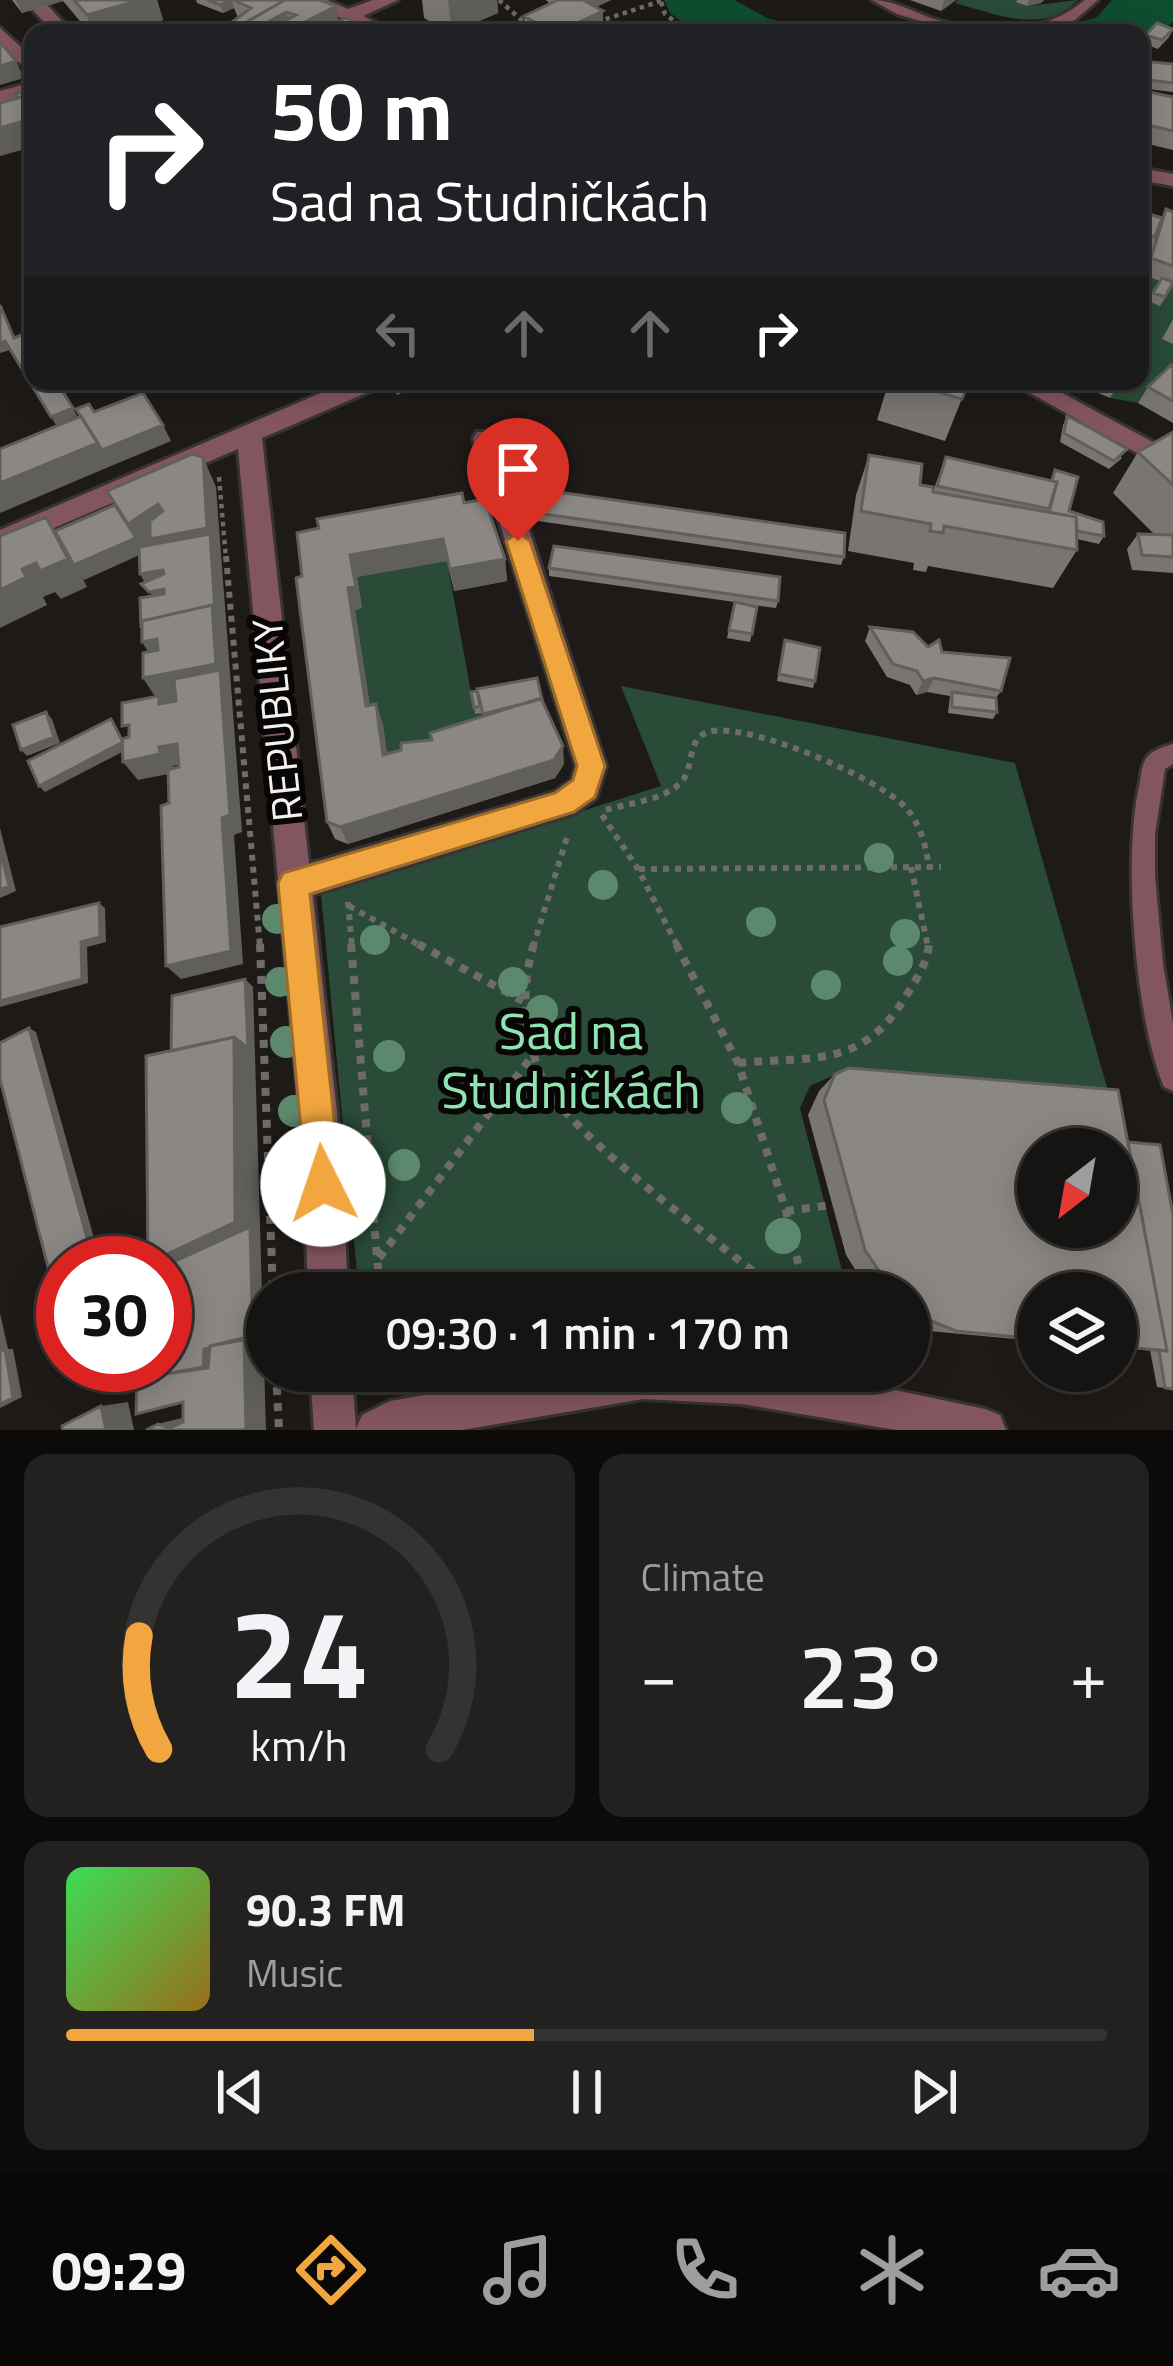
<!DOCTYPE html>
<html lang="en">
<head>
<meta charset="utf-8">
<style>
  body { margin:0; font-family:"Titillium Web",sans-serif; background:#232120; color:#f1f3f6; height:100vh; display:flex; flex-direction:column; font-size:45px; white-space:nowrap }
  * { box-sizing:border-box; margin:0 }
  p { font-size:39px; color:#9e9e9f }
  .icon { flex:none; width:66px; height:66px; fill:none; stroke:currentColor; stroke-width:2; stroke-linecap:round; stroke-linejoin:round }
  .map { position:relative; height:1430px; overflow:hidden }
  .drawer { display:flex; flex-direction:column; gap:24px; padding:24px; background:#0c0b0a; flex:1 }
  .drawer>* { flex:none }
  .guide { position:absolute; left:24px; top:24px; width:1125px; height:366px; border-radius:24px; box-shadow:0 6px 30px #0003,0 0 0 3px #353332; background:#202124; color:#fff; overflow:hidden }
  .needle { width:78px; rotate:211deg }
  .fabs { position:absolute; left:1017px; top:1128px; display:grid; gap:24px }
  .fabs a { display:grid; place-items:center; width:120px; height:120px; border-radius:50%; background:#161412; box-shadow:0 6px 30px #0003,0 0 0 3px #353332; font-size:60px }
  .speed { position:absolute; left:36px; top:1236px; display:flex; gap:24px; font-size:60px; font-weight:700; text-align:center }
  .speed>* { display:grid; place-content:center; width:156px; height:156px; border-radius:50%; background:#161412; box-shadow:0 6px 30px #0003,0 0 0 3px #353332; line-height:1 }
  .speed .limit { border:18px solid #d22; background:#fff; color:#111 }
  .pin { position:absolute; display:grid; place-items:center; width:102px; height:102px; color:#fff; margin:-123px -51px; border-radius:50% 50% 50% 0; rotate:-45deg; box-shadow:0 0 12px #0007 }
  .pin .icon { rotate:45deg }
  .me { position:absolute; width:132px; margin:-66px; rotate:356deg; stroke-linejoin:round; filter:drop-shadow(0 0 9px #0008) }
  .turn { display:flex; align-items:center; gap:42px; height:252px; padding:0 48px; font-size:54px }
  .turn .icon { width:156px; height:156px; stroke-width:2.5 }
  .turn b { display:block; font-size:84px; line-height:102px }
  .lanes { display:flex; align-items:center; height:114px; padding:0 48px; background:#0003; justify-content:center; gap:60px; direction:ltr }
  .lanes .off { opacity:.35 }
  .big { font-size:90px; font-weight:600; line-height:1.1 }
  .drawer .card { flex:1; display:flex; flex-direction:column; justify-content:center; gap:18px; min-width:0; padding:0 42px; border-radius:24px; background:#232120 }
  .drawer .dial { align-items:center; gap:0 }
  .dial svg { height:312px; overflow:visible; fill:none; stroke:#353332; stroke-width:7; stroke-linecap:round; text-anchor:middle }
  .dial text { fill:#f1f3f6; stroke:none }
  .song { display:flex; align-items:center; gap:36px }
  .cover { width:144px; height:144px; border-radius:18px; background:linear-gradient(135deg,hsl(130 70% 55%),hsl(40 70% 35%)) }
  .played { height:12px; border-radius:6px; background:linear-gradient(90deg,#f1a640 45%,#353332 45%) }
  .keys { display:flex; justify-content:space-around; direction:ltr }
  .heat { display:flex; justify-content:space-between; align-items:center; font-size:66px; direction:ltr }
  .drawer .tiles { flex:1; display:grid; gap:24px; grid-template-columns:1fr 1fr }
  .card:last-child { grid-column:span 2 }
  .trip { position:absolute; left:246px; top:1272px; width:684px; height:120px; border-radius:60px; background:#161412; box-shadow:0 6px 30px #0003,0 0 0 3px #353332; font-weight:600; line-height:120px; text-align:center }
  .tabs { display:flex; height:192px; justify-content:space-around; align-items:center; background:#090807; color:#9e9e9f }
  .tabs .icon { width:84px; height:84px }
  .tabs .current { color:#f1a640 }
  .tabs b { font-size:54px; color:#f1f3f6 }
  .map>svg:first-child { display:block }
</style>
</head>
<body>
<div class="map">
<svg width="1173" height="1430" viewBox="0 0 1173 1430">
  <rect width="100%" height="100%" fill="#1e1a18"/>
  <path fill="#294b38" d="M958,0H1016L1027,6L1078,0C1042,36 997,14 955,3Z
    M1140,243L1151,245L1142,275L1173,286V389L1138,403L1110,398L1122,381H1140Z
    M447,561L475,714L482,713L486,736L390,773L383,724L373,726L355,610L362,608L357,577Z
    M621,686L1015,763L1110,1098L832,1076L810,1086L800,1108L842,1271L834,1293H359L321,894L661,786Z"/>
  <path fill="#104d30" d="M664,0H734L767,18L793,25L868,33H697L670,13Z
    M1112,0H1173V22L1140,47V33H1046L1097,17Z"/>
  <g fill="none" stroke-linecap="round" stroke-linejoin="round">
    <defs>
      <path id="service" d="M872,0C894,0 913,12 934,19C986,35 1041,36 1085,0H1098L1075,20L1041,33L958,32L897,14Z
        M1173,744V764L1165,769L1155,834V876L1163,964L1173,1023V1091L1164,1087C1135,1018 1122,855 1140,782C1141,775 1142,762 1148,756C1153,750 1166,746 1173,744Z"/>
      <path id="minor" d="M304,0H327L348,9L373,0H398L363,16L396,33H372Z
        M36,6H48L73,33H54L33,10Z
        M0,28L33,58V75L0,44Z
        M33,82V94L0,103V91Z
        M1140,168L1173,174V186L1140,180Z
        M349,381H383L380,387L262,438L309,864L555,792L572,780L576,766L473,438L477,432H495L499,438L606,766L596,798L575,813L313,895L341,1148L348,1293H308L303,1148L238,449L0,551V530Z
        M1009,381H1040L1173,453V473Z
        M310,1371H352L356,1429L362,1415L390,1401L561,1371H804L985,1409L1000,1415L1006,1430H896L741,1404L643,1399L462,1430H314Z"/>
    </defs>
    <use href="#service" stroke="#383432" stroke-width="6"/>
    <use href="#minor" stroke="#383432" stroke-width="6"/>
    <path stroke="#6f6b69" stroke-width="4.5" stroke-dasharray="4.5 4.5" stroke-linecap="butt" d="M499,0L536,33
      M661,2L665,14L690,33
      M598,21L613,33
      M597,22L661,1
      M396,393L424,381
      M219,477L226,559"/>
    <path stroke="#6f6b69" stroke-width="6" stroke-dasharray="6 6" stroke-linecap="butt" d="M226,556L260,947
      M606,810C629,803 667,800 683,780C694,765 687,739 708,732C745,720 881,779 906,808C921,825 926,846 929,868
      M602,815L638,869L678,947
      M911,867L928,947
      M639,869L941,867
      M348,902L352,947
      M349,906L423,947
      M533,947L568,834"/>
    <path stroke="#6f6b69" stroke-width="8" stroke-dasharray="8 8" stroke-linecap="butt" d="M260,944L273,1293
      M351,944L380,1293
      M418,944L523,1001
      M534,944C520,987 524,1036 542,1078C565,1133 728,1250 781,1293
      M676,944L738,1063L786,1211L805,1293
      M738,1063C814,1056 862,1069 906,996C917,978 927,964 929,944
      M786,1211L832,1205
      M379,1258L533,1055
      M276,1371L279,1430"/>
    <use href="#service" fill="#835561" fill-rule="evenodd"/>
    <use href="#minor" fill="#835561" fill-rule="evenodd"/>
  </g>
  <g fill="#5c896d">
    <circle cx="879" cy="858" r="15"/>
    <circle cx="603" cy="885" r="15"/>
    <circle cx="277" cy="919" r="15"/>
    <circle cx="761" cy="922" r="15"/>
    <circle cx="905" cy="934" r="15"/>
    <circle cx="375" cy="940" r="15"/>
    <circle cx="898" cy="961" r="15"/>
    <circle cx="280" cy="982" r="15"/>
    <circle cx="513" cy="982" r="15"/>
    <circle cx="826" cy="985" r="15"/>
    <circle cx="542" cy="1011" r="16"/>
    <circle cx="286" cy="1042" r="16"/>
    <circle cx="389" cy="1056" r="16"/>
    <circle cx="737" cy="1108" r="16"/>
    <circle cx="294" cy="1111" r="16"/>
    <circle cx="404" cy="1165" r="16"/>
    <circle cx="783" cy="1236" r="18"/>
  </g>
  <path fill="#787572" d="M12,0H157L163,20L120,33H90L63,1L22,13Z
    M196,0H320L339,21L226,33L225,27L238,18L234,8L223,13L197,3Z
    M422,0H497L498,13L450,33L424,18Z
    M546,0H611L596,7L603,11V33H525L524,16L550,4Z
    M910,0H956L941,11Z
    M1017,0H1044L1041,3L1027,6L1016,2Z
    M1173,29L1169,37L1158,49L1142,43L1146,35Z
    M1140,61L1173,64V92L1140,88Z
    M1149,92L1173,97V150L1140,142V113Z
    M1166,209L1173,212V286L1160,306L1148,301L1160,281L1142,275L1151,244L1140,243V211L1162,218Z
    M1173,319V344L1162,339Z
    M1173,367V423L1138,403L1148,387Z
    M889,381H969L945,441L877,420Z
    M1070,381H1122L1110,398Z
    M1067,416L1122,458L1109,469L1060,442L1063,425Z
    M1173,432V573L1132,570L1127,549L1138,534L1155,535L1113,493L1138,452Z
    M869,455L933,491L946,457L1050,481L1055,470L1069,511L1104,536L1099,544L1077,539V550L1053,588L928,566L926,572L913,570L914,563L848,551L856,495Z
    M464,503L505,559L507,581L454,591L447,561L357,577L362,608L355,610L370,706L383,724L387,754L432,740L483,716L482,713L475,714L471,692L542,699L564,764L555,778L348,844L335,839L327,822L296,578Z
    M530,512L844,557L841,565L531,520Z
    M549,568L778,601L776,608L737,603L757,607L750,642L727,638L735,602L549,576Z
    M870,627L942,652L1001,691L996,698L997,712L993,719L948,713L950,696L927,692L916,695L910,685L887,677L865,641Z
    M783,648L815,681L813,688L777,681Z
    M835,1074L1118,1090L1173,1389L1157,1387L1150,1350L1116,1348V1293H1038V1341L929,1331L909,1323V1293H870L846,1255L808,1115L819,1091Z"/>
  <path fill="#615f5c" d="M16,0H63V1L22,13Z
    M140,0H157L163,20L120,33H93L87,15Z
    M300,0L296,15L286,12L290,30L336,6L341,31L336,33H248Z
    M448,0H497L498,13L452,33Z
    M575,0H611L575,17Z
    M944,0H956L941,11Z
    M1029,0H1044L1041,3L1027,6Z
    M232,1L234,8L223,13L220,5Z
    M603,11V33H555Z
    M16,61L24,78L0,85V66Z
    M33,118V147L0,156V128Z
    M5,341L10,350L0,353V343Z
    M73,408L77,416L56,425L51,417Z
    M163,425L171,441L111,466L102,451L111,466L0,513V483L98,443Z
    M203,457L216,487L242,832L234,835L243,964L181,979L166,966L231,951L173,724L143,678L159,669L142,642L212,558L144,553L84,580L81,575L87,587L61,599L55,592L43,597L47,605L0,628V590L22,569L36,563L46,517L65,546L128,524L158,504L173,533Z
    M443,539L447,561L357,577L362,608L355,610L373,726L366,706L348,588L350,555Z
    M505,559L507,581L454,591L450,569Z
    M163,570L175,592L162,613L140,574Z
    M934,678L927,692L916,695L923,681Z
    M376,704L383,724L390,773L383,755Z
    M46,712L52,719L60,743L27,756L21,750Z
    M111,719L128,749L45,792L39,786Z
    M177,744L190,762L173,766V773L138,780L123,762L159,747Z
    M563,746L564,764L555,778L348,844L340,827Z
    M0,828L16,891L0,898Z
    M99,903L105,908L106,942L87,947L88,983L0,1007V1001L81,942Z
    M245,979L253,987L266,1430H246L214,1366L203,1367L179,1267L165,1265V1263H148L234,1037Z
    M29,1028L36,1032L101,1263H94Z
    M0,1313L8,1349H13L22,1397L0,1408Z
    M128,1402L134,1430H106L101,1406Z
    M182,1418L193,1423L170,1428L158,1424Z"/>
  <path fill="#8b8884" stroke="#615f5c" stroke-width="3" fill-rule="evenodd" d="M74,0H140L87,15Z
    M208,0H231L220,5Z
    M285,0H320L336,6L284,33H261L296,15L286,12L248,33H227Z
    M285,0L236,28L225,27L251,8L233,0Z
    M558,0H583L603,11L555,33L524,16Z
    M346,18L376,33H315Z
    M1157,23L1173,29L1162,40L1146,35Z
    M0,42L16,61L0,66Z
    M1140,61L1173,64V83L1140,79Z
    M33,89V94L17,98L15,94Z
    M1149,92L1173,97V131L1140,123V117Z
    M33,94V118L0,128V103Z
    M1166,209L1173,212V266L1151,258Z
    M1140,211L1162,218L1155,237L1140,233Z
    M1162,278L1173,282L1165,297L1153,293Z
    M0,305L14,338L26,333L33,345V381H56L73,408L51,417L5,341L0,343Z
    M1171,365L1173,367V401L1148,387Z
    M900,381H969L962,399Z
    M143,393L163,425L102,450L76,409L89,404L94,412Z
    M81,416L98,443L0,483V449Z
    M1067,416L1090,428L1127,449L1114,461L1064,433Z
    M1173,432V485L1138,452Z
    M192,454L203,457L207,528L150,539V521L163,511L158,504L128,524L107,491Z
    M869,455L922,464L920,485L933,487V492L1076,517L1077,550L944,526L943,533L930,531L931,524L861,511Z
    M946,457L1057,482L1050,509L937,486Z
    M1055,470L1078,477L1069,511L1103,522L1104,536L1077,531L1076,517L1048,512L1057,482L1052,481Z
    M537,489L845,533L844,557L530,512Z
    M462,493L464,503L485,499L505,559L450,569L443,539L350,555L356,587L348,588L366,706L376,704L383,755L401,750V743L432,740L430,733L541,698L563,746L554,760L340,827L327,822L296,578L302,576L297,533L319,528L317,519Z
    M115,505L136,538L74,565L55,531Z
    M46,517L68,559L40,571L36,563L22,569L26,577L0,590V536Z
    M210,534L215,611L212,605L142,621L141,628L140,598L164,594V589L149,592L141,584L164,574L163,570L140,574L139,547Z
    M1138,534L1173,535V557L1142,555Z
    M554,546L780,577L778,601L549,568Z
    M735,602L757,607L752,634L729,630Z
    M212,605L216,664L143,678V653L158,650L157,639L142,642V621Z
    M870,627L913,632L928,647L939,640L942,652L1010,658L1001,691L934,678L923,681L917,671L893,664Z
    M785,640L820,648L815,681L779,674Z
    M220,670L230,815L222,818L231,951L166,966L161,806L169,803L168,770L179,767L177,744L159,747L160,754L123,762L122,739L129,737V725L122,726V703L159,696V704L176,701L174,679Z
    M537,678L542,699L483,714L477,689Z
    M477,691L480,706L474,708L471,692Z
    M952,692L996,698L997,712L952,707Z
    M46,712L54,737L21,750L13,725Z
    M111,719L123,742L39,786L28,761Z
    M0,850L9,886L0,890Z
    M99,903L100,937L81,942L82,979L0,1001V927Z
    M245,979L248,1048L234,1037L171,1051L172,996Z
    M29,1028L94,1263H63L62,1322L0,1079V1043Z
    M234,1037L235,1222L148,1263L146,1056Z
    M849,1068L1118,1090L1167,1351L1116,1346V1293H1038V1339L956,1331L924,1318L909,1306V1293H894L865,1250L824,1100L835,1074ZM1038,1149H1116V1227H1038Z
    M1128,1142L1160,1145L1173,1215V1389L1165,1388L1159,1350L1167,1351Z
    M250,1227L253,1338L210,1346L209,1348L204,1349L203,1367L149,1377V1365H165L167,1265Z
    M244,1338L246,1430H146L158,1424L170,1428L183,1422V1402L136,1414L137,1378L208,1368L210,1346Z
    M5,1349L13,1398L0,1404V1351Z
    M101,1406L106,1430H63L62,1426Z"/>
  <path fill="#f1a640" stroke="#9d6c2a" stroke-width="3" d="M518,532L530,541L605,766L595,797L574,812L310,894L341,1184L335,1197L323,1202L311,1197L306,1184L278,883L283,873L555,793L573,780L577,766L506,541Z"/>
  <g text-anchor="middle" stroke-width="12" stroke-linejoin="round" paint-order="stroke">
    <g font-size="42" fill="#f3f0ee" stroke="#070605">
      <text transform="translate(277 720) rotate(-96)" y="15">REPUBLIKY</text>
    </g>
    <g font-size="51" fill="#8fe4b2" stroke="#070605">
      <text x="571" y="1049">Sad na<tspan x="571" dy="59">Studničkách</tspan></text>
    </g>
  </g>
</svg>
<div class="fabs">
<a><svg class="needle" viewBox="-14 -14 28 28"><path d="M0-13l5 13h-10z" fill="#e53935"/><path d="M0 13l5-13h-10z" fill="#9e9e9f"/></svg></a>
<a><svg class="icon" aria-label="layers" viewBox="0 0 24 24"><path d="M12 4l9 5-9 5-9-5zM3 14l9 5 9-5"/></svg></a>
</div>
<div class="speed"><div class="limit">30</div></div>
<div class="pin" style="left:518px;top:541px;background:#d93025"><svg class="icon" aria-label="arrive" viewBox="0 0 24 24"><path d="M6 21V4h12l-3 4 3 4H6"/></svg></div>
<svg class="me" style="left:323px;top:1184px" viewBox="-20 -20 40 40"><circle r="19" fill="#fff"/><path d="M0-13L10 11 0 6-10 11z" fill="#f1a640"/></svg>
<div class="trip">09:30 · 1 min · 170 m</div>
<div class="guide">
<div class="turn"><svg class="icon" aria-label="right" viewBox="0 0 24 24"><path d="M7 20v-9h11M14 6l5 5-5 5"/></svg><div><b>50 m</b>Sad na Studničkách</div></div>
<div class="lanes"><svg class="icon off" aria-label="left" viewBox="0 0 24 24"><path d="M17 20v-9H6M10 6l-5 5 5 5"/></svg><svg class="icon off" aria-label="ahead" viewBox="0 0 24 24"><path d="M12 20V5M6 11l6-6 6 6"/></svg><svg class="icon off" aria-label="ahead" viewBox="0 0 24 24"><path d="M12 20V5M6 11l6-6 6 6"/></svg><svg class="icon" aria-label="right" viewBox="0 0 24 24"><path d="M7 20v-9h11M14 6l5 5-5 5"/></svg></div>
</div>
</div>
<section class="drawer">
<div class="tiles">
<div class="card dial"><svg viewBox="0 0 100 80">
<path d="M14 69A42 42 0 1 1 86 69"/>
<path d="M14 69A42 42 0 0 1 9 40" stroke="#f1a640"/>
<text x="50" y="56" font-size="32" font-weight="700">24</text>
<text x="50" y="72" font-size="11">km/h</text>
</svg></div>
<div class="card"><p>Climate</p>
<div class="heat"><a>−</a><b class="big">23°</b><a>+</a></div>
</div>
<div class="card">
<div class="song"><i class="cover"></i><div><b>90.3 FM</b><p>Music</p></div></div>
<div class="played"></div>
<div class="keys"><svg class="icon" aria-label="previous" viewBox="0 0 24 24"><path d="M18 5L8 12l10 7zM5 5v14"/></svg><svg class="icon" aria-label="pause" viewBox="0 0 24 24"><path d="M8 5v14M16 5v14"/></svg><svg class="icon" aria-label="next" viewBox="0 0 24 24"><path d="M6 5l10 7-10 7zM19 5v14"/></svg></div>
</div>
</div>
</section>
<nav class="tabs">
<b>09:29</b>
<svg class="icon current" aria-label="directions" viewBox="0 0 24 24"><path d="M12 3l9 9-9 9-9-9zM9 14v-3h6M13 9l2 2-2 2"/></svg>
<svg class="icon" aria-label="music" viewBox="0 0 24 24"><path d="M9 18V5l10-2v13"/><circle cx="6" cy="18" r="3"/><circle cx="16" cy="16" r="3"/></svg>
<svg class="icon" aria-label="phone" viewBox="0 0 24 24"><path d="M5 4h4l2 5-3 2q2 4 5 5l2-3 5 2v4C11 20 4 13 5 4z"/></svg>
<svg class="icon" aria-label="climate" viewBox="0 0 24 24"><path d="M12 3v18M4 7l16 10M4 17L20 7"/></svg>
<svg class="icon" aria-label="car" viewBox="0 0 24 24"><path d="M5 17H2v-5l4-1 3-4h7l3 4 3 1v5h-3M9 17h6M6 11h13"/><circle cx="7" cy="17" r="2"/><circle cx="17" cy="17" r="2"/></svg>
</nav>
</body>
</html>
